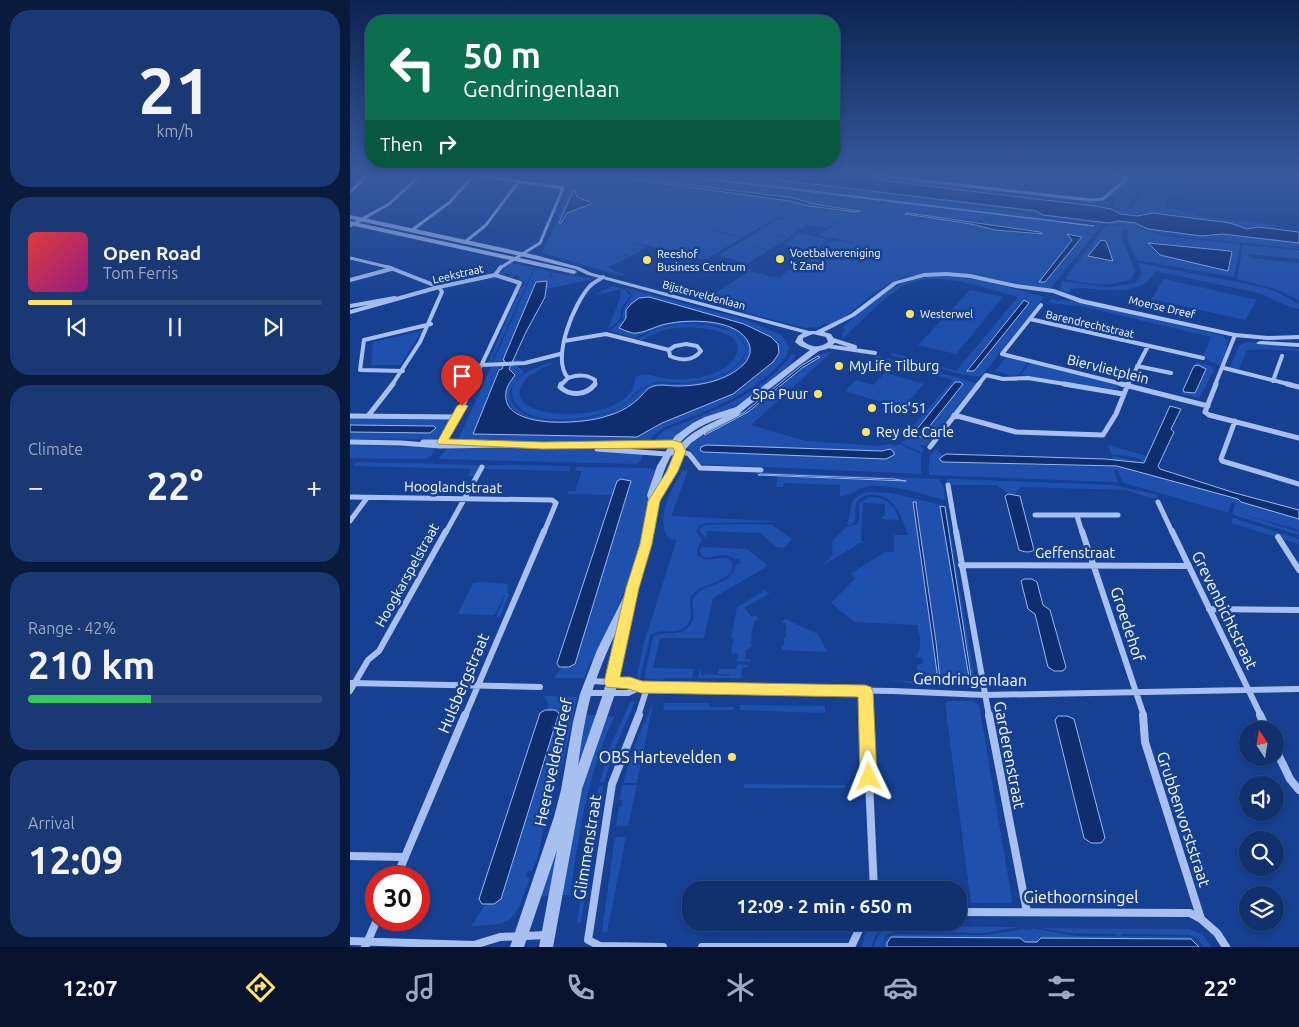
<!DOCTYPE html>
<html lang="en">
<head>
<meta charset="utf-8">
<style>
  body { margin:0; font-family:Ubuntu,sans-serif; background:#1a3873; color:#f1f3f6; height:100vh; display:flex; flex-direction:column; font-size:19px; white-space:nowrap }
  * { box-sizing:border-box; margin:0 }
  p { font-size:16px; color:#9ca9c2 }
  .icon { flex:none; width:28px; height:28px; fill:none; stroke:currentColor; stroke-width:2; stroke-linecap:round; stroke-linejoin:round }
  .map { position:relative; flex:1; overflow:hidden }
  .side { display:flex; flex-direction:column; gap:10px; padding:10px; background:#091a3c; width:350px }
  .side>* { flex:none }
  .guide { position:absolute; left:15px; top:15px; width:475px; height:152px; border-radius:20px; box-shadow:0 2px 8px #0003,0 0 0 1px #304b81; background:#0b6e4f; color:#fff; overflow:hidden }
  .needle { width:32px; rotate:348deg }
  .fabs { position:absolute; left:889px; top:721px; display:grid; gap:10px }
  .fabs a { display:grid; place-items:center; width:45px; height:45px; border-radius:50%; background:#11306e; box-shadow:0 2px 8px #0003,0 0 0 1px #304b81; font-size:25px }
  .speed { position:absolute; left:15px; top:866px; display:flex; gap:10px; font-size:25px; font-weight:700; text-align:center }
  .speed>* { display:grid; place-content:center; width:65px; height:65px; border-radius:50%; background:#11306e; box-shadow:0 2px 8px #0003,0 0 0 1px #304b81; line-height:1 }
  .speed .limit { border:8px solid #d22; background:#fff; color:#111 }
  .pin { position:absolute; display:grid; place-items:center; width:42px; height:42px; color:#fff; margin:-51px -21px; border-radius:50% 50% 50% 0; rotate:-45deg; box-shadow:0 0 5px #0007 }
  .pin .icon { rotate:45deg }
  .me { position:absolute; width:55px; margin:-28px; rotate:358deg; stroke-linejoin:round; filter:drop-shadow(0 0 4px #0008) }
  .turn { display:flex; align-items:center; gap:18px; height:105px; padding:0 15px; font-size:22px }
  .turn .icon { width:65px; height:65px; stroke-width:2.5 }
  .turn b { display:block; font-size:35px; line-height:42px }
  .then { display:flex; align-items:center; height:48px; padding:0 15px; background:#0003; gap:10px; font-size:19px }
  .big { font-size:38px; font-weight:700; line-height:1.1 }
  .side .widget { flex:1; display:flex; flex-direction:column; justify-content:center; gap:8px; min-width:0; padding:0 18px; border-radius:20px; background:#1a3873 }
  .side .dial { align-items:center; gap:0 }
  .dial b { font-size:65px; line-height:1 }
  .song { display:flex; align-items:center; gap:15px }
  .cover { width:60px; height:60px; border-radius:8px; background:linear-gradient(135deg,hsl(0 70% 55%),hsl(310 70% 35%)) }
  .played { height:5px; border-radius:2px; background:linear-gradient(90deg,#ffe366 15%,#304b81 15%) }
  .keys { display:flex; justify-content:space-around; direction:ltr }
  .heat { display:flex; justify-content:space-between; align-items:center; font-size:28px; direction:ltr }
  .charge { height:8px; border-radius:4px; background:linear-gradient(90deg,#34c759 42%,#304b81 0) }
  .trip { position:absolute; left:332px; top:881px; width:285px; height:50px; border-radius:20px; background:#11306e; box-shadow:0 2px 8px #0003,0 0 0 1px #304b81; font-weight:700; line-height:50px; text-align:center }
  .dock { display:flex; height:80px; justify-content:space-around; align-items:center; background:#07132c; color:#9ca9c2 }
  .dock .icon { width:35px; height:35px }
  .dock .current { color:#ffe366 }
  .dock b { font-size:22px; color:#f1f3f6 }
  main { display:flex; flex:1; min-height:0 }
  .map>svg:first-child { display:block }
</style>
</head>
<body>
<main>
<section class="side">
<div class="widget dial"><b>21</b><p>km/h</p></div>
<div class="widget">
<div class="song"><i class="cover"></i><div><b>Open Road</b><p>Tom Ferris</p></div></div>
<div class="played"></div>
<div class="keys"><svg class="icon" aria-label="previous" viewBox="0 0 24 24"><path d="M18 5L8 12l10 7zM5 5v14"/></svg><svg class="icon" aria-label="pause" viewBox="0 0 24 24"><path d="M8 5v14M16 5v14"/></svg><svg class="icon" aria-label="next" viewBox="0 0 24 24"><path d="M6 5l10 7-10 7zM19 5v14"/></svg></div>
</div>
<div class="widget"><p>Climate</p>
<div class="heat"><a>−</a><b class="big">22°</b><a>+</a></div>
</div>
<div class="widget"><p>Range · 42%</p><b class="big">210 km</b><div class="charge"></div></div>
<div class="widget"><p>Arrival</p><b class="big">12:09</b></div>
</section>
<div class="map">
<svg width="949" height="947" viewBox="0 0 949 947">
  <rect width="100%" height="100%" fill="#174093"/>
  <path fill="#2050ad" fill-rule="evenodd" d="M228,174H313L743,225L320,174H362L671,212L688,217L751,226L744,234L735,233L743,236L700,289C651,283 583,259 537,285C517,296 502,314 482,325L475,323L470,327L455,328L351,301L385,281H384L397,272L392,270L401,269L400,271L424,277L430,274L426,277L428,278L483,240L504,244L505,243L469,235L499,214L477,228L456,225L438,238L415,233L437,239L419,250L395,245L418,251L397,264L369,255L427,220L436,219L429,216L393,237L317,219L392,238L354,260L275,240L296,247L280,257L275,254L272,256L279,257L258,267L265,270L264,271L274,274L272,276L192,253ZM281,178L439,197L463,204L509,209L506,212L462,207L440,201L280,180ZM223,191L227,197L241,203L217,213L209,223ZM556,213L628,221L647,227L690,232V235L645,230L621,224L557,216Z
    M369,174L686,211L694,216L757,223L767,221L785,223L804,230L861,237L872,234L949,243V249L820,235L780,225L754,224L690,216L671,211Z
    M493,174H508L739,201L762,200L760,206H757Z
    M786,174H806L778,204L777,209H782L785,202L811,174H827L825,183L829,184L828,194L817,199L816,209L845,212L846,216L926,225L927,229C920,228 913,227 907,227C903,228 900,229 896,228C866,222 835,213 804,213C789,213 777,217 762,210L790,213L771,211L764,206L765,199L761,195Z
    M758,225L782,226L815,236L888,244L890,245L884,277L787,260L777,239L778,229L773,228L772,239L785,271L782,278C763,289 736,284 715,279L718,275H721L718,274L756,226ZM800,243L880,251L882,254L878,270L810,255L798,246Z
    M450,233L478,240L479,238L465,235L481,238L462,252L434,244Z
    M893,245L949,250V259L898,254L901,258L949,263V300L925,289L887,279Z
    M159,262L184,268L141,363H138L165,300L170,295L167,294L175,283L169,279L171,277L166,275L162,277H159L162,274L156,273L153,275L148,272L154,271V268H150L159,265L156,264Z
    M788,263L913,287L927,292L949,304V309L940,307L909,293L805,271C792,299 752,288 726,288L721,289L719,293L710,290L712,281L758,287L785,283L792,274Z
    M185,268L202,272L198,277H204L201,275L203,272L244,279L196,289L197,281L186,282L153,360L155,361L151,369L148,371L123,434L287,437L317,421L380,396L421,364L429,351L423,339L395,324L296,297C283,298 277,306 276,318L272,319L274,308L282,296L280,291L272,287L396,320L432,335L439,347L437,353L438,354C404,396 361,409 313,428L303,436L299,443L271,444L108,440L141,367L149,366L150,362H143Z
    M594,276L636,281L694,297L631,377L611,374L541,355L542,353L606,371L668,297C633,288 580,266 548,289C528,303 511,322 493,338L511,343L492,338V334L496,330L491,328C529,298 541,278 594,276ZM673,301L679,303L624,371L621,372L617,369Z
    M814,279L907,300L895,320L801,299Z
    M263,286L276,290L280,296L271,309L270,319L257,331L270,299L271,289L245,295Z
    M620,290L653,297L606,354L568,345Z
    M702,299L730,302L871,335L878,340L873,364L870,366L853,357L861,337L730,306L698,303Z
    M272,320L271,322L273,323L269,327L288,333L295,330L298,331L296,329C323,320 352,318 379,327C387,330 396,335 399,343C402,351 399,359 394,364C377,381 349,386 326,386C319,386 311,384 304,386C294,389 288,400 280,405C251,424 206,431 174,416C163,411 155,402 156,390L165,375L159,369L162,361L165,359L170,360L165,362L164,366H167L174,372C167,380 156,388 161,400C174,432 244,421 267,409C280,403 291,386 304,384C312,383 319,384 327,384C341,384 355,382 368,377C412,360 399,330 359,324C333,320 308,326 285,338L260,331Z
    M330,324C346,323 409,327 393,357C383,376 351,382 331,383C320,383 308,380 298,385C286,389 279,402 268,408C245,419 174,431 163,398C156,377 188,366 204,362C195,368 183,371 175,380C140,424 287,428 285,377C299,372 304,377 318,379C338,381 374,377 385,357C401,329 342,326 328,328C315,329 302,333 292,340L287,339L307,329Z
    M72,331L50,365H21L23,342Z
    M900,342L949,347L915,346L949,349V351L913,349L897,350L889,369L880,367L889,345Z
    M483,351L401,425L456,441L529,446L539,444L546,446L550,444L571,454V474L348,464L340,449L337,448L347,436L398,408L457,357L463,359L468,355ZM356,445L532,451L535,449L536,459Z
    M442,354L446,355L441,364L395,401L364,415L322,440L304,442L308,436L315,430C363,411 409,397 442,354Z
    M526,356L549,361L626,383L576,446L571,445L569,446L574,448L572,453L551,443L560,438L558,432L603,380L545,363L536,373L574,384L552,408L495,391L506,380L523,385L545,363L530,359L526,361L524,359Z
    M657,356L678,361L669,375L661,376L648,371L643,374Z
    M680,362L770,385L768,389H764L671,375Z
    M846,362L861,366L864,370L850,397H845L831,394L833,390L845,393L856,369L844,366Z
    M0,418L98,419L101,422L92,436L84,439L2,440L0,439V432L79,433L86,428L84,426L0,425Z
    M0,445L85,448L81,456L76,459L0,458Z
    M758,445L797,456L794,462L790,463L778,460L764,461L762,456C770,457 781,460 790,462L793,460L779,456L762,455Z
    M98,448H214L294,453L290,462L287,464L88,459Z
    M585,449L594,456L590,458L593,462L758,467L760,465L778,468L889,499L891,502L949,519V530L885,512L949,532V535L884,515L882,513L886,503L882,502L878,512H876L774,483L767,470H764L768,482L579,475V458Z
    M6,462L131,465H132L125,476H118L122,469L3,466Z
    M136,465L219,466L220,468L219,471L139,469L134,468Z
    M227,467L297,468L307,470L285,565L244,662H240L234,678H204L213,667L211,666L219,667L225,664L281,481L272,479L267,481L263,495L217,494L218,491H225L231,474V471H225Z
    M333,470L338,471L321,516L420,521L428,476L555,482L554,480L544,479L406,475L407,472L588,479L593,485L595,500C571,494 544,484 519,486C508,487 500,497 490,496V485L434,483L433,487H426L420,521L429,522L357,523L350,525L346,531L352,539L347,549V555C357,564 367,556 378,558L382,563V571C372,584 352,583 342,595C335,604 348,617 334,628C323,635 310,627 300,636L290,678L287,677L294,643L326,542V539L321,540C302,522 322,488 333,470Z
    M598,479L762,485L808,495L807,498H801L776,490L671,487L665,494H658L647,485H602L599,484L596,480Z
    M518,492L540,493L596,506L625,682L623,685H571L541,680L574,682L573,674L567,672V665L571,664L574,660L571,657L566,658V656C573,648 570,635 567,625L505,622L481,603L506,578L500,574L535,552H544V535H558C551,517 546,494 521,495C516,495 510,497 507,501C504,506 506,515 505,521L501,525H497C503,508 497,497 518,492ZM563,502L566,504L586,642L588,679ZM591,506L595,507L623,683H620Z
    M519,497C535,496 545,504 549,520L532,519V516L535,515V504L513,503L511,541L514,543H510L475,564L474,563C485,557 482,551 482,541L496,527L507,524L509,520V503Z
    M883,518L949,539V544L881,523Z
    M401,524L422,525L442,539L434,548L427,547L410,533L357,531L355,538L349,530L351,527L356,525Z
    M352,547L397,549L418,566L363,598L354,638H310L303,668L344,669L342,678H314L313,680L294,678L303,637C313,630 326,637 336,629C351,618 339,604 344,597C355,581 380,588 386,565L391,563L389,559C384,560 380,555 374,555C366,555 361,559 353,557L349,551Z
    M134,582L158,584L157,593H160L150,617H146L156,593L144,615L108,614L123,583Z
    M416,590V592L420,593L394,608L402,617L405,615L408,619L403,622L404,623L401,636L402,641L400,642L403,645L394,652H396L395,659L401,660L399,662L387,661L388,654L381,653L384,639L381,638L387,607Z
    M435,619L468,634L477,652L432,650V646L435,644L433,639L436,637L435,631L437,630L435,623H431Z
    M387,664L399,665L398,667H393L391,678H348L350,669L352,676L356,674L379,676V674H368L369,669H386Z
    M194,696L227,697L214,759L200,801H196L194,809L197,810L188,856L182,871H178L175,877L180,878C165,918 167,926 121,926L136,904H134H142L205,710H196L199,706Z
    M281,701L285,702L265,748L254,782H250L259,749Z
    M599,701H622L629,705L662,900L661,903H621L595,703Z
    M303,703L287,783H273L286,742Z
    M315,703H360V707H384V710H313Z
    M390,705L475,706V713L390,710Z
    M234,715H248L203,896H187Z
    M255,716L264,717C237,774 229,833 220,895H212L226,808Z
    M394,784L495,785L496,788H394Z
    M272,785H287L278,826H266L269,807H272L273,800H270Z
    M249,786H253L231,922L227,924L241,823Z
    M265,837H276L257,932L385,933L252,932Z
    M525,923L545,924C532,925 524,934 522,947H512L515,934Z
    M542,926H547L668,927L636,933L544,932L535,936L532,947H524C526,936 531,929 542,926Z
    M682,928L727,936H767L766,934L718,933L691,928L839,929L853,935L861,947H854L847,938L839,935L771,934V936L841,937L852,947L841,939L691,938L687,942L537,943V947H533L536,938L545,934L636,935L673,929L682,930Z"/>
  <path fill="#0f2e70" stroke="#9ab9f3" d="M313,174L423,186L744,226Z
    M379,174H478L745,206L761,209L771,214L787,216L803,213L880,223L897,229L908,227L949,232V243L872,234L852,236L798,229L785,223L769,221L758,223L693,215L686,211Z
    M284,178L444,198L463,204L510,211L507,212L459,206L440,201L279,179Z
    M223,191H225L227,197L240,202L241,204L217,213L211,223H209Z
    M558,213L690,232L693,234L645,230L621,224L555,214Z
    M717,234L732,237L695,282H689L722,240Z
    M751,240L756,241L763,261L738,256Z
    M798,243L880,251L882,252L878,271L810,255Z
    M197,281L195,297L176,332L159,369L165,375C161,381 157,385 156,392C150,431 236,424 257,416C268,413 278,408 287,400C293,395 296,388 304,386C311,384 320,386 327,386C350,386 377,381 394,364C399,359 402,351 399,344C389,318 338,319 316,324C306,326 296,332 287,333C282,334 274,330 269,328L276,318V310L281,304L289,298L299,297L394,324L421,337L428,344L429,353L423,362L383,394L312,423L287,437L123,434L149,370L152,369L155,361L153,360L186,282Z
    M674,300L679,303L624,371H617Z
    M468,356L470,357L452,368L398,412L355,435L354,434L395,412L451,366Z
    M848,365L856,369L845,393L834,392L833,390L844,366Z
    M605,382H610L613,384L571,437L564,435L563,434Z
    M820,406L831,409L821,429L824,432L808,466L810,469L885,493L949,510V519L891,502L888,499L767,466L593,462L590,460V458L596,454L755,459L794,463Z
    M0,425L84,426L86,428L80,433L0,432Z
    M356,445L532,451L540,449L544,452V455L536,459L353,452L350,450L351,447Z
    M411,474L544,479L556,481L408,475Z
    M271,479L281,481L225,664L219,667H209L207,663L267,481Z
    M658,494L670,496L684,550C679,553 674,552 669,550L655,496Z
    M563,502H566V504L586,642L590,680L588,679Z
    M590,506L595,507L622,683H620Z
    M674,579H682L687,582L693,605L700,610L716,667L713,671H704L698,667L685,614L678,609L671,581Z
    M195,710H205L209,713L151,899L144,904H132L129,899L190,713Z
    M708,716H717L724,719L755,838L751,843H741L734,838L705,720Z
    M541,937L670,938L675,942H687L691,938L841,939L849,947H537V943Z"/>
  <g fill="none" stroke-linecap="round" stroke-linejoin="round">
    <path stroke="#a7c0f0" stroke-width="3" d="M117,174L213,188L190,243L150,268
      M516,174L740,200L753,199L782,174
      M760,174L778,178
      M0,192L19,174
      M0,226L39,204L72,174
      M62,230L100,202L124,175
      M115,242L136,225L169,181
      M0,258L42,268"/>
    <path stroke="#a7c0f0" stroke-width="4" d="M38,267L89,287L92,292L70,342L42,385
      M0,280L41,269
      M691,305L652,354L776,385
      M0,306L45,298
      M0,312L89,287L145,275L151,267
      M680,319L853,358
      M483,340L505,347
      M214,341L256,334L319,350
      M336,344L347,346L351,351C343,361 331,361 320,356L319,350L325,346Z
      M477,346L525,353
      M131,365L175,363L210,354
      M787,366L821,373
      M874,368L942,385
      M53,371L10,370L14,340L81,324
      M218,378C201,358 224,303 240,286C244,282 249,280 253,277
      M218,378C228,375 236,374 245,380V385
      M923,381L932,356
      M122,385L170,283L145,275
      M211,385L218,378
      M628,385L636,375L653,379L678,378L721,385
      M778,385L798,346
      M865,385L885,335"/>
    <path stroke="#a7c0f0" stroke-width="5" d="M211,384L210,387C221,397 237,395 245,384
      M714,384L773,394
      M771,384L858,406
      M866,384L855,412L859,415L949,438
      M937,384L949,387
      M604,415L666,432L753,435L766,414L778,384
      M0,416L107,417
      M18,416L43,384
      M885,421L871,459L872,461L949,484
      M0,442L52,443
      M73,442H119
      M51,443L90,446L323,443L327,445
      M90,446L107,417L123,384
      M580,447L629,384
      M247,449L317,454L330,451
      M330,451L339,454L350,468L411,470
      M598,485L606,532
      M0,497L202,500L206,503L194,532
      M808,502L822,532
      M685,515H768
      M727,516L732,532
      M0,521L17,498
      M96,532L132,467"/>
    <path stroke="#a7c0f0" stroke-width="6" d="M606,531L639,716
      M732,531L794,716
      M822,531L911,716
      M928,537L949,570
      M611,565L839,566
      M859,609L949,610
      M241,681L280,683L291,687L543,691L635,695L949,689
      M0,683L190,687
      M0,691L18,660L29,651L96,531
      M515,691L516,716
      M236,693H278L291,687
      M115,716L194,531
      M288,716L297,688"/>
    <path stroke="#a7c0f0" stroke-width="8" d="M289,715L262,784L238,940L250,946L313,947
      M516,715L524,890
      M639,715L677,912
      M793,715L795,742L851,919L867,933L876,947
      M910,715L917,730
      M925,748L940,779L949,790
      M0,856L55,857
      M46,878L115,715
      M609,912L840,913L851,919
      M0,941L124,945L127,947
      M124,945L150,937L197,935
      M15,947L27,920
      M352,947H501
      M501,947L509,930L518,922"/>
    <path fill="#a7c0f0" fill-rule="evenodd" d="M0,215L185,255L229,267L242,273L459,331H466L501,314L543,282L574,273L596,272L620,274L666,284L704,289L732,299L885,333L918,336L949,335V339L918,340L885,337L730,303L703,293L666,288L620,278L596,276L574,277L547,284L505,316L474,332L481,334L486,342L477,349L469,351L447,367L392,411L388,416L358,431L341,443L334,451L326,471L309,501L301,544L287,588L284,612L265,694L232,789L203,947H189L207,850L174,947H160L204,817L211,790L223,722L230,694L247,650L276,592L291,544L299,501L297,495L307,466L325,436L343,423L355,417L386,407L460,350L450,346L445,342L448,336L453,333L238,275L225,269L184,259L0,219ZM463,334L476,337L478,342C470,348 461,348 453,341V338ZM374,417C357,425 335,434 326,451C320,462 316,473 310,484C321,446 336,429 374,417ZM272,620L253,694L228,766C231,742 235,718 241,695C249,669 260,644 272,620Z
      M0,221L224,270L227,272L224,274L0,225Z
      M910,341L949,343V347L908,344L906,343Z"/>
  </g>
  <linearGradient id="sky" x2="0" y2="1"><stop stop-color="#0d2351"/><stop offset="0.57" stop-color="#36599e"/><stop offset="1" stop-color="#36599e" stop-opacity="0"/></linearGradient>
  <rect width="949" height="307" fill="url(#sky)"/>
  <path fill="#ffe366" stroke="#a69442" d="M112,403L118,406L99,439L193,442L323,440L332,443L336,451L328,471L310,501L302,544L289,588L270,677H280L292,681L515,685L521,687L523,691L527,777L525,782L519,784L513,782L510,777L508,697L291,693L279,689L256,687L254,682L276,588L290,544L298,501L317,471L325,451L323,448L193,449L88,444L87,442L107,406Z"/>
  <g fill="#ffe366" stroke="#174093" stroke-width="2">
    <circle cx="430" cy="259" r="5"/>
    <circle cx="297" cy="260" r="5"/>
    <circle cx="560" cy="314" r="5"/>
    <circle cx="489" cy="366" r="5"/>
    <circle cx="468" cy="394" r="5"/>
    <circle cx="522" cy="408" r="5"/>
    <circle cx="516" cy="432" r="5"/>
    <circle cx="382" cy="757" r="5"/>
  </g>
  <g text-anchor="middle" stroke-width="5" stroke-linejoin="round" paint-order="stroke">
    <g font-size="11" fill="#fff" stroke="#174093" text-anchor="start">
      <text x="440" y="257">Voetbalvereniging<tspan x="440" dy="13">'t Zand</tspan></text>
      <text x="307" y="258">Reeshof<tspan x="307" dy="13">Business Centrum</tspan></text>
      <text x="570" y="318">Westerwel</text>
    </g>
    <g font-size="11" fill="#fff" stroke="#174093">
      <text transform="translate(108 274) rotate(-13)" y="4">Leekstraat</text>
      <text transform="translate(354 295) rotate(15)" y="4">Bijsterveldenlaan</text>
      <text transform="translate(812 307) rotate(13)" y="4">Moerse Dreef</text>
      <text transform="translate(740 324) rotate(13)" y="4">Barendrechtstraat</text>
    </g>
    <g font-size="14" fill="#fff" stroke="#174093" text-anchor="start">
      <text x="499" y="371">MyLife Tilburg</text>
      <text x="458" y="399" text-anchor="end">Spa Puur</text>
      <text x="532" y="413">Tios'51</text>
      <text x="526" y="437">Rey de Carle</text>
    </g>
    <g font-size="14" fill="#fff" stroke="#174093">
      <text transform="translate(758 369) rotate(14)" y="5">Biervlietplein</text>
      <text transform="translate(103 487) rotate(1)" y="5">Hooglandstraat</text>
      <text x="725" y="558">Geffenstraat</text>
      <text transform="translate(57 575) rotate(-61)" y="5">Hoogkarspelstraat</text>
    </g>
    <g font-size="16" fill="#fff" stroke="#174093">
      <text transform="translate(875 610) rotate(64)" y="6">Grevenbichtstraat</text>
      <text transform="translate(778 624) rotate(72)" y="6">Groedehof</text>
      <text transform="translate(620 679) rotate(1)" y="6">Gendringenlaan</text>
      <text transform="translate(113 683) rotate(-67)" y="6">Hulsbergstraat</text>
      <text transform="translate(660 755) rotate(79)" y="6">Garderenstraat</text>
      <text transform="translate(203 762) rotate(-78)" y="6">Heereveldendreef</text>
      <text transform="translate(834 819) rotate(72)" y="6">Grubbenvorststraat</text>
      <text transform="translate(237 847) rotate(-81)" y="6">Glimmenstraat</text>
      <text x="731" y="903">Giethoornsingel</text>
    </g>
    <g font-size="16" fill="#fff" stroke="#174093" text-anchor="end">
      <text x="372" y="763">OBS Hartevelden</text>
    </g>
  </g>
</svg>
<div class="fabs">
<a><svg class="needle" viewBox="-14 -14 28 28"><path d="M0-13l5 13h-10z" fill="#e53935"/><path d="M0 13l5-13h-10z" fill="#9ca9c2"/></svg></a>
<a><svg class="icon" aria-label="sound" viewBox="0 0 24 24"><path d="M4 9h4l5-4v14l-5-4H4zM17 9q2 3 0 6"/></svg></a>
<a><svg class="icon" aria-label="search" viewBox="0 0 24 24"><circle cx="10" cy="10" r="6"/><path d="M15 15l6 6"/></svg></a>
<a><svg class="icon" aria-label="layers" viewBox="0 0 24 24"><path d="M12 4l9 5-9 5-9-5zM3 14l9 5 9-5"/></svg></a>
</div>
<div class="speed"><div class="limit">30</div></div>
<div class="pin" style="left:112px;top:406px;background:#d93025"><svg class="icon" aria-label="arrive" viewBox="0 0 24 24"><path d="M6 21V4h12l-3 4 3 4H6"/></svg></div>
<svg class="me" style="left:519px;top:777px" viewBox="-20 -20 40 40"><path d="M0-17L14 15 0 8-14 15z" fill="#ffe366" stroke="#fff" stroke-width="4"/></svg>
<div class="trip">12:09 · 2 min · 650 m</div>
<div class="guide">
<div class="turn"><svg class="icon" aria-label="left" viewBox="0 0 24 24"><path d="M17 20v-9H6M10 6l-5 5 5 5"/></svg><div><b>50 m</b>Gendringenlaan</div></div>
<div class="then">Then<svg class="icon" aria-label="right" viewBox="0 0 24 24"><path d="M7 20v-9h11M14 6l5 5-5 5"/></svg></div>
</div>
</div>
</main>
<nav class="dock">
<b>12:07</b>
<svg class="icon current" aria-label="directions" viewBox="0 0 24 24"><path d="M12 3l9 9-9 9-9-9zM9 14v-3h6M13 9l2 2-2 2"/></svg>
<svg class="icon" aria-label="music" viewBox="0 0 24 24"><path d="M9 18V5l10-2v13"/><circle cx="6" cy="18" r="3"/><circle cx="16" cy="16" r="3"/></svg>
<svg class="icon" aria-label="phone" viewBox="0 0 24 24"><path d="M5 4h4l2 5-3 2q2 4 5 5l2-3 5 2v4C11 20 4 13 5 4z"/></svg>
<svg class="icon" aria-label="climate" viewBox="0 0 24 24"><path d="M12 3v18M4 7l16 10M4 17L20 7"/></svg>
<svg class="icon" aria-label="car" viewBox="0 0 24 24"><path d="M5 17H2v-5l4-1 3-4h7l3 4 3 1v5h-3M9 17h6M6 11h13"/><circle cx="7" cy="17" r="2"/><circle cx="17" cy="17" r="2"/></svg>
<svg class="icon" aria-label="filters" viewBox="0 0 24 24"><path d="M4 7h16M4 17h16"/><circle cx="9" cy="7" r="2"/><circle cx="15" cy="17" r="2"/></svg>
<b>22°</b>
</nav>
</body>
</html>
